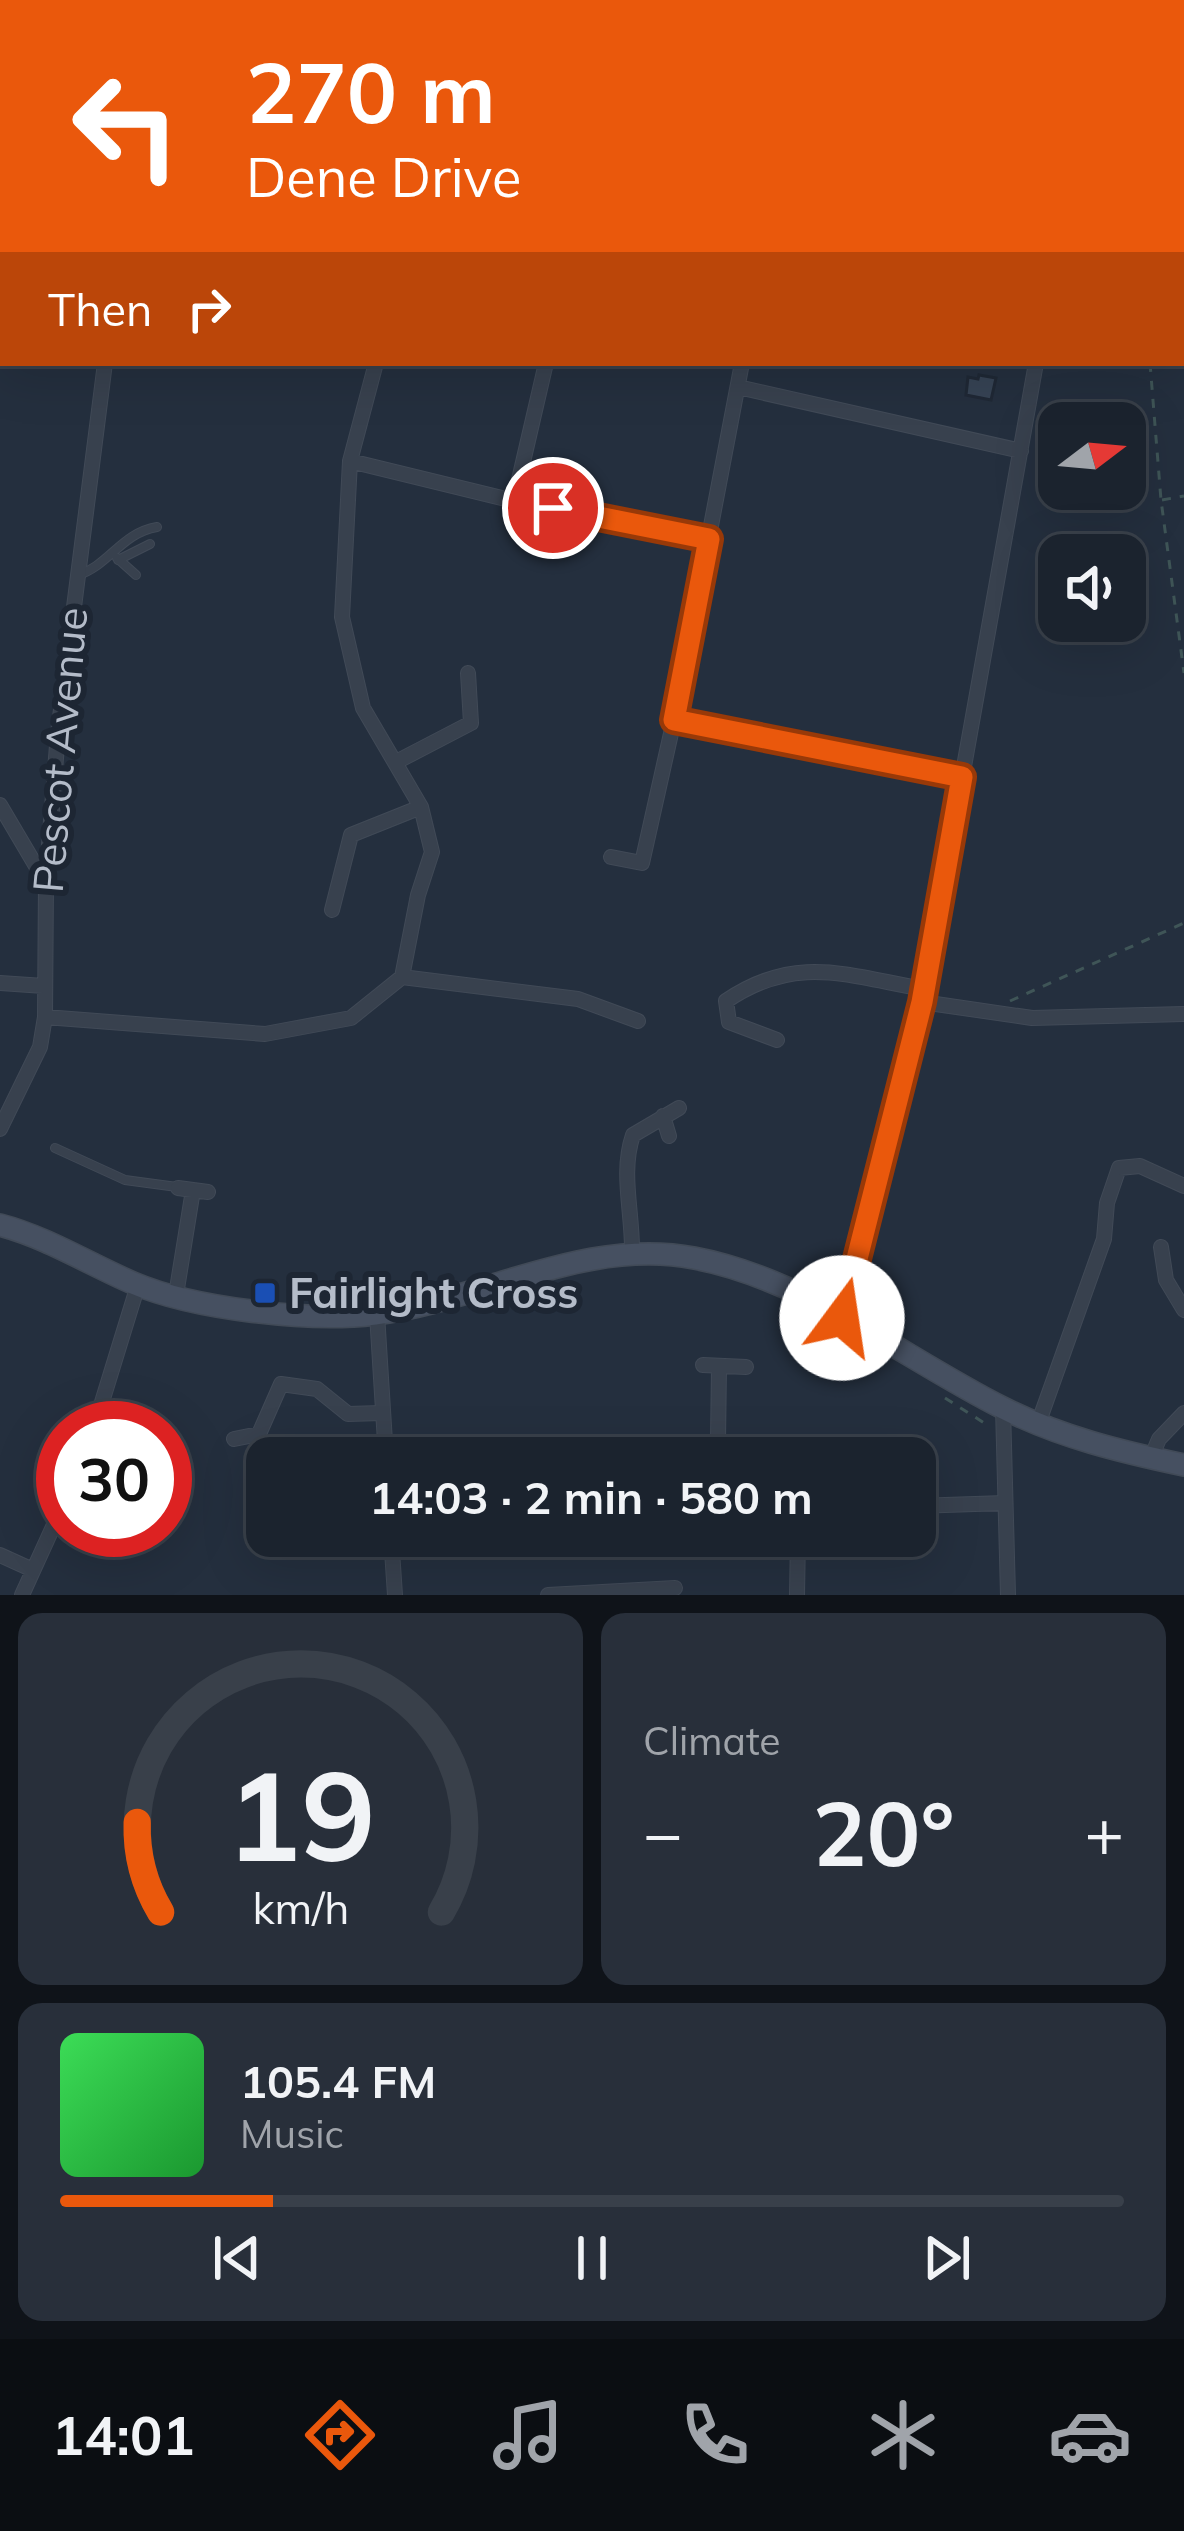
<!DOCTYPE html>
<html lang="en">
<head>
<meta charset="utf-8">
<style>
  body { margin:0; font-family:Mulish,sans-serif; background:#282f3a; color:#f1f3f6; height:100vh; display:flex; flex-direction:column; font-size:45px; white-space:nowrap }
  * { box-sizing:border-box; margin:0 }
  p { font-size:39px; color:#a0a4aa }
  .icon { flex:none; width:66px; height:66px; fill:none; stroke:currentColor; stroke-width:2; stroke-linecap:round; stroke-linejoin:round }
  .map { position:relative; height:1595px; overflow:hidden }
  .side { display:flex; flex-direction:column; gap:18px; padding:18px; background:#0f1319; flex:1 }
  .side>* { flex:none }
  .top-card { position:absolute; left:0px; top:0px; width:1185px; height:366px; box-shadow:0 12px 48px #0002,0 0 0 3px #39404a; background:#ea580c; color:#fff; overflow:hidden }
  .needle { width:78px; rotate:74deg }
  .tools { position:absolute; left:1038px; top:402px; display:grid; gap:24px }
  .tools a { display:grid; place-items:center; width:108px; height:108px; border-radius:24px; background:#1b232e; box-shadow:0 12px 48px #0002,0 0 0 3px #39404a; font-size:60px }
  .speed { position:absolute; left:36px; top:1401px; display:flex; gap:24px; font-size:60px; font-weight:700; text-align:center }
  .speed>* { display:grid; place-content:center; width:156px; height:156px; border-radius:50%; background:#1b232e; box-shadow:0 12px 48px #0002,0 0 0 3px #39404a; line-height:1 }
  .speed .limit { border:18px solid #d22; background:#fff; color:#111 }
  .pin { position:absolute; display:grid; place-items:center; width:102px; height:102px; color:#fff; margin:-51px; border:6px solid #fff; border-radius:50%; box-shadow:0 3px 12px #0007 }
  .me { position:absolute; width:132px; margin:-66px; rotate:14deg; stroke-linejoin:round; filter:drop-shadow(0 0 9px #0008) }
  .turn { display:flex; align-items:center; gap:42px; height:252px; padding:0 48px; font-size:54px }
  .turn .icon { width:156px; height:156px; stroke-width:2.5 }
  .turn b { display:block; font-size:84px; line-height:102px }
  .then { display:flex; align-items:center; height:114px; padding:0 48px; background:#0003; gap:24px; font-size:45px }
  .big { font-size:90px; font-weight:700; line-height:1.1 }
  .side .card { flex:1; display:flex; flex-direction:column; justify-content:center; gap:18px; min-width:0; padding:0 42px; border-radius:24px; background:#282f3a }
  .side .dial { align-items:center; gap:0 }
  .dial svg { height:312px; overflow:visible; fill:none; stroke:#39404a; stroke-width:7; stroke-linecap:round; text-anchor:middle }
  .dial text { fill:#f1f3f6; stroke:none }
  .song { display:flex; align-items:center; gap:36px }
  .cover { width:144px; height:144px; border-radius:18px; background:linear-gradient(135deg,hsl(130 70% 55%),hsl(130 70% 35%)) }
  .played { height:12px; border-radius:6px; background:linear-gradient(90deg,#ea580c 20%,#39404a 20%) }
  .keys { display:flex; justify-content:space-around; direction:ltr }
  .heat { display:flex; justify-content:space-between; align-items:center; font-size:66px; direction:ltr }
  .side .tiles { flex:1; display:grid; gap:18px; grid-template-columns:1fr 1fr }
  .card:last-child { grid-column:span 2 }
  .trip { position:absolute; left:246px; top:1437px; width:690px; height:120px; border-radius:24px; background:#1b232e; box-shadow:0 12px 48px #0002,0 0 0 3px #39404a; font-weight:700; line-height:120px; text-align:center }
  .tabs { display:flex; height:192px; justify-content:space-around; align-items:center; background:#0b0e12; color:#a0a4aa }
  .tabs .icon { width:84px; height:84px }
  .tabs .on { color:#ea580c }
  .tabs b { font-size:54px; color:#f1f3f6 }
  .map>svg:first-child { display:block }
</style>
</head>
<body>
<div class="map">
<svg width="1184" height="1595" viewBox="0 0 1184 1595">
  <rect width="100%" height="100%" fill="#242f3e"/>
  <path fill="#263c3f" d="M0,0H363L3,3V87Z"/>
  <path fill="#364354" stroke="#1f2835" stroke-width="3" d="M979,375L996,378L991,400L966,395L968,377L978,379Z"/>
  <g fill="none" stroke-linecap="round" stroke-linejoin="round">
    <defs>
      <path id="lane" d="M117,558L136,575
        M118,560L150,544
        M76,576C109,566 121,533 157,527
        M55,1148L125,1180L177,1187"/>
      <path id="street" d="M376,363L350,461L342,617L363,708L421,807L432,852L418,895L402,977
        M738,387L1021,451
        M350,461L514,501L709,539
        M514,501L546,363
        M674,720L962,777
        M396,762L471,723L468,673
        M0,805L46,883
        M611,857L642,863L674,720L742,363
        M332,910L351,835L421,807
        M402,977L578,999L638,1021
        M0,983L44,986
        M922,1002L1032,1018L1184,1014
        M45,1017L265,1034L351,1018L402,977
        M777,1040L729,1022L726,1001C797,953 847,976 924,989
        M663,1116L669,1136
        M0,1129L40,1047L45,1017L46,883L58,733L105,363
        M178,1188L208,1192
        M1161,1247L1166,1280L1184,1310
        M632,1254C633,1213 620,1173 633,1135L679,1108
        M176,1295L193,1190
        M377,1314L386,1458
        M841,1319L922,1002L1036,363
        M703,1365L746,1367
        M719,1366L718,1441L721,1458
        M1003,1408L1008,1595
        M1038,1424L1104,1239L1107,1203L1119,1168L1140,1166L1184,1186
        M94,1428L138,1285
        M234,1439L259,1434L281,1384L317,1389L348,1414L382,1413
        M1151,1458L1159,1439L1184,1413
        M915,1506L1005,1503
        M391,1536L395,1595
        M0,1555L33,1570
        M22,1595L63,1505
        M548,1595L675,1588
        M797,1595L798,1536"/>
      <path id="secondary" d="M0,1225C46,1237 89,1264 133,1283C194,1309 309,1322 375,1314C480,1301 585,1237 694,1258C806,1279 902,1357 1003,1408C1060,1437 1122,1452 1184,1465"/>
    </defs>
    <use href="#lane" stroke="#414a57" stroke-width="10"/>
    <use href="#street" stroke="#414a57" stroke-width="16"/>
    <use href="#secondary" stroke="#414a57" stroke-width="24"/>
    <path stroke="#3f5557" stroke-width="3" stroke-dasharray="9 9" stroke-linecap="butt" d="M1141,0V3
      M220,3L221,0
      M349,3L351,0
      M372,3L373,0
      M0,79L3,80
      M1150,363L1161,500L1184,673
      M1162,500L1184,496
      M1010,1001L1184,923
      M945,1398L989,1426"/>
    <use href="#lane" stroke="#38414e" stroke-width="8"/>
    <use href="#street" stroke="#38414e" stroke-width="14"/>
    <use href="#secondary" stroke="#465061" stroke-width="21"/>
  </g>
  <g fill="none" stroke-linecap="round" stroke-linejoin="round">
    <defs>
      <path id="route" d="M553,508L709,539L674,720L962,777L922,1002L842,1318"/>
    </defs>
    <use href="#route" stroke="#983908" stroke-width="30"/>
    <use href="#route" stroke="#ea580c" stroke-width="21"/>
  </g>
  <rect fill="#1a4fb4" stroke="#1d2633" stroke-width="4.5" x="253" y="1281" width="24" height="24" rx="6"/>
  <g text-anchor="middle" stroke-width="12" stroke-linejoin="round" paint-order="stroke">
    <g font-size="42" fill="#b4bcc9" stroke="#1d2633">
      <text transform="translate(60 750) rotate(-85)" y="15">Pescot Avenue</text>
    </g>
    <g font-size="42" font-weight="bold" fill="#b4bcc9" stroke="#1d2633" text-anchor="start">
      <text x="289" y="1308">Fairlight Cross</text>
    </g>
  </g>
</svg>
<div class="tools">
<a><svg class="needle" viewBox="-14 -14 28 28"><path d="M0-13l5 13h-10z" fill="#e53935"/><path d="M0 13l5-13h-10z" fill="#a0a4aa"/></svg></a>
<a><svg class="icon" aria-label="sound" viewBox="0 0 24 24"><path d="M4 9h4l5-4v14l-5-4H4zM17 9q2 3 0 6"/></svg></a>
</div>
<div class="speed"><div class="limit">30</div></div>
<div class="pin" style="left:553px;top:508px;background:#d93025"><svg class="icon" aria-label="arrive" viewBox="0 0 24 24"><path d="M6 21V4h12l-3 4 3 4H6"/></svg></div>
<svg class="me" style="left:842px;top:1318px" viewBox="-20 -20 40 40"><circle r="19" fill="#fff"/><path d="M0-13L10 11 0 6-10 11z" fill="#ea580c"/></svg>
<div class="trip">14:03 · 2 min · 580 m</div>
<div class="top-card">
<div class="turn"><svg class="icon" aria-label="left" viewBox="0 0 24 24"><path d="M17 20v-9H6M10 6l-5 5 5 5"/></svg><div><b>270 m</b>Dene Drive</div></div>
<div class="then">Then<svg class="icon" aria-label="right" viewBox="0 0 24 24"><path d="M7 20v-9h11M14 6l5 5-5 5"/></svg></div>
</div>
</div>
<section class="side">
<div class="tiles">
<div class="card dial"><svg viewBox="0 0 100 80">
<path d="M14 69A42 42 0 1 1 86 69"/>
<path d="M14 69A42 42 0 0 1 8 46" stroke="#ea580c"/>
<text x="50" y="56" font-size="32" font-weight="700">19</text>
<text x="50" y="72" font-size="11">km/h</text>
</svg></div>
<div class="card"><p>Climate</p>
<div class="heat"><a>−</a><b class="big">20°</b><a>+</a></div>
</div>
<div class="card">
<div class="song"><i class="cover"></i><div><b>105.4 FM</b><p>Music</p></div></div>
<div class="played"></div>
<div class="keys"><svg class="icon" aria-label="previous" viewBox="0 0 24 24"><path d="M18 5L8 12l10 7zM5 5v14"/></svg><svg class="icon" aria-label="pause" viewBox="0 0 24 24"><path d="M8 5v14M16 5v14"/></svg><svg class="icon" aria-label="next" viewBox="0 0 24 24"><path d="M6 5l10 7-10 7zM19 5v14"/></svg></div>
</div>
</div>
</section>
<nav class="tabs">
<b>14:01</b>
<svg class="icon on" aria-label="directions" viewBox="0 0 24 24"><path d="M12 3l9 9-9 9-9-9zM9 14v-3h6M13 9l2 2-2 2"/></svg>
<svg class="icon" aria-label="music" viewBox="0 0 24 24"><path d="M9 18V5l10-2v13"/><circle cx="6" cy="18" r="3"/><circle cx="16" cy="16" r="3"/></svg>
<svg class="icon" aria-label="phone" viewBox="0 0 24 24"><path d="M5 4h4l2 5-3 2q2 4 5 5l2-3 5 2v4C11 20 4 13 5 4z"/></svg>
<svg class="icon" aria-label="climate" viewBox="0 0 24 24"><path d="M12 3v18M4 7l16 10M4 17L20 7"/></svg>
<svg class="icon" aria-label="car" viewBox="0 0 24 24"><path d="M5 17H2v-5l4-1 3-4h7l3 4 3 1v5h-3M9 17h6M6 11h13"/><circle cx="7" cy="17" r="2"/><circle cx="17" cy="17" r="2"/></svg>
</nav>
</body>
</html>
